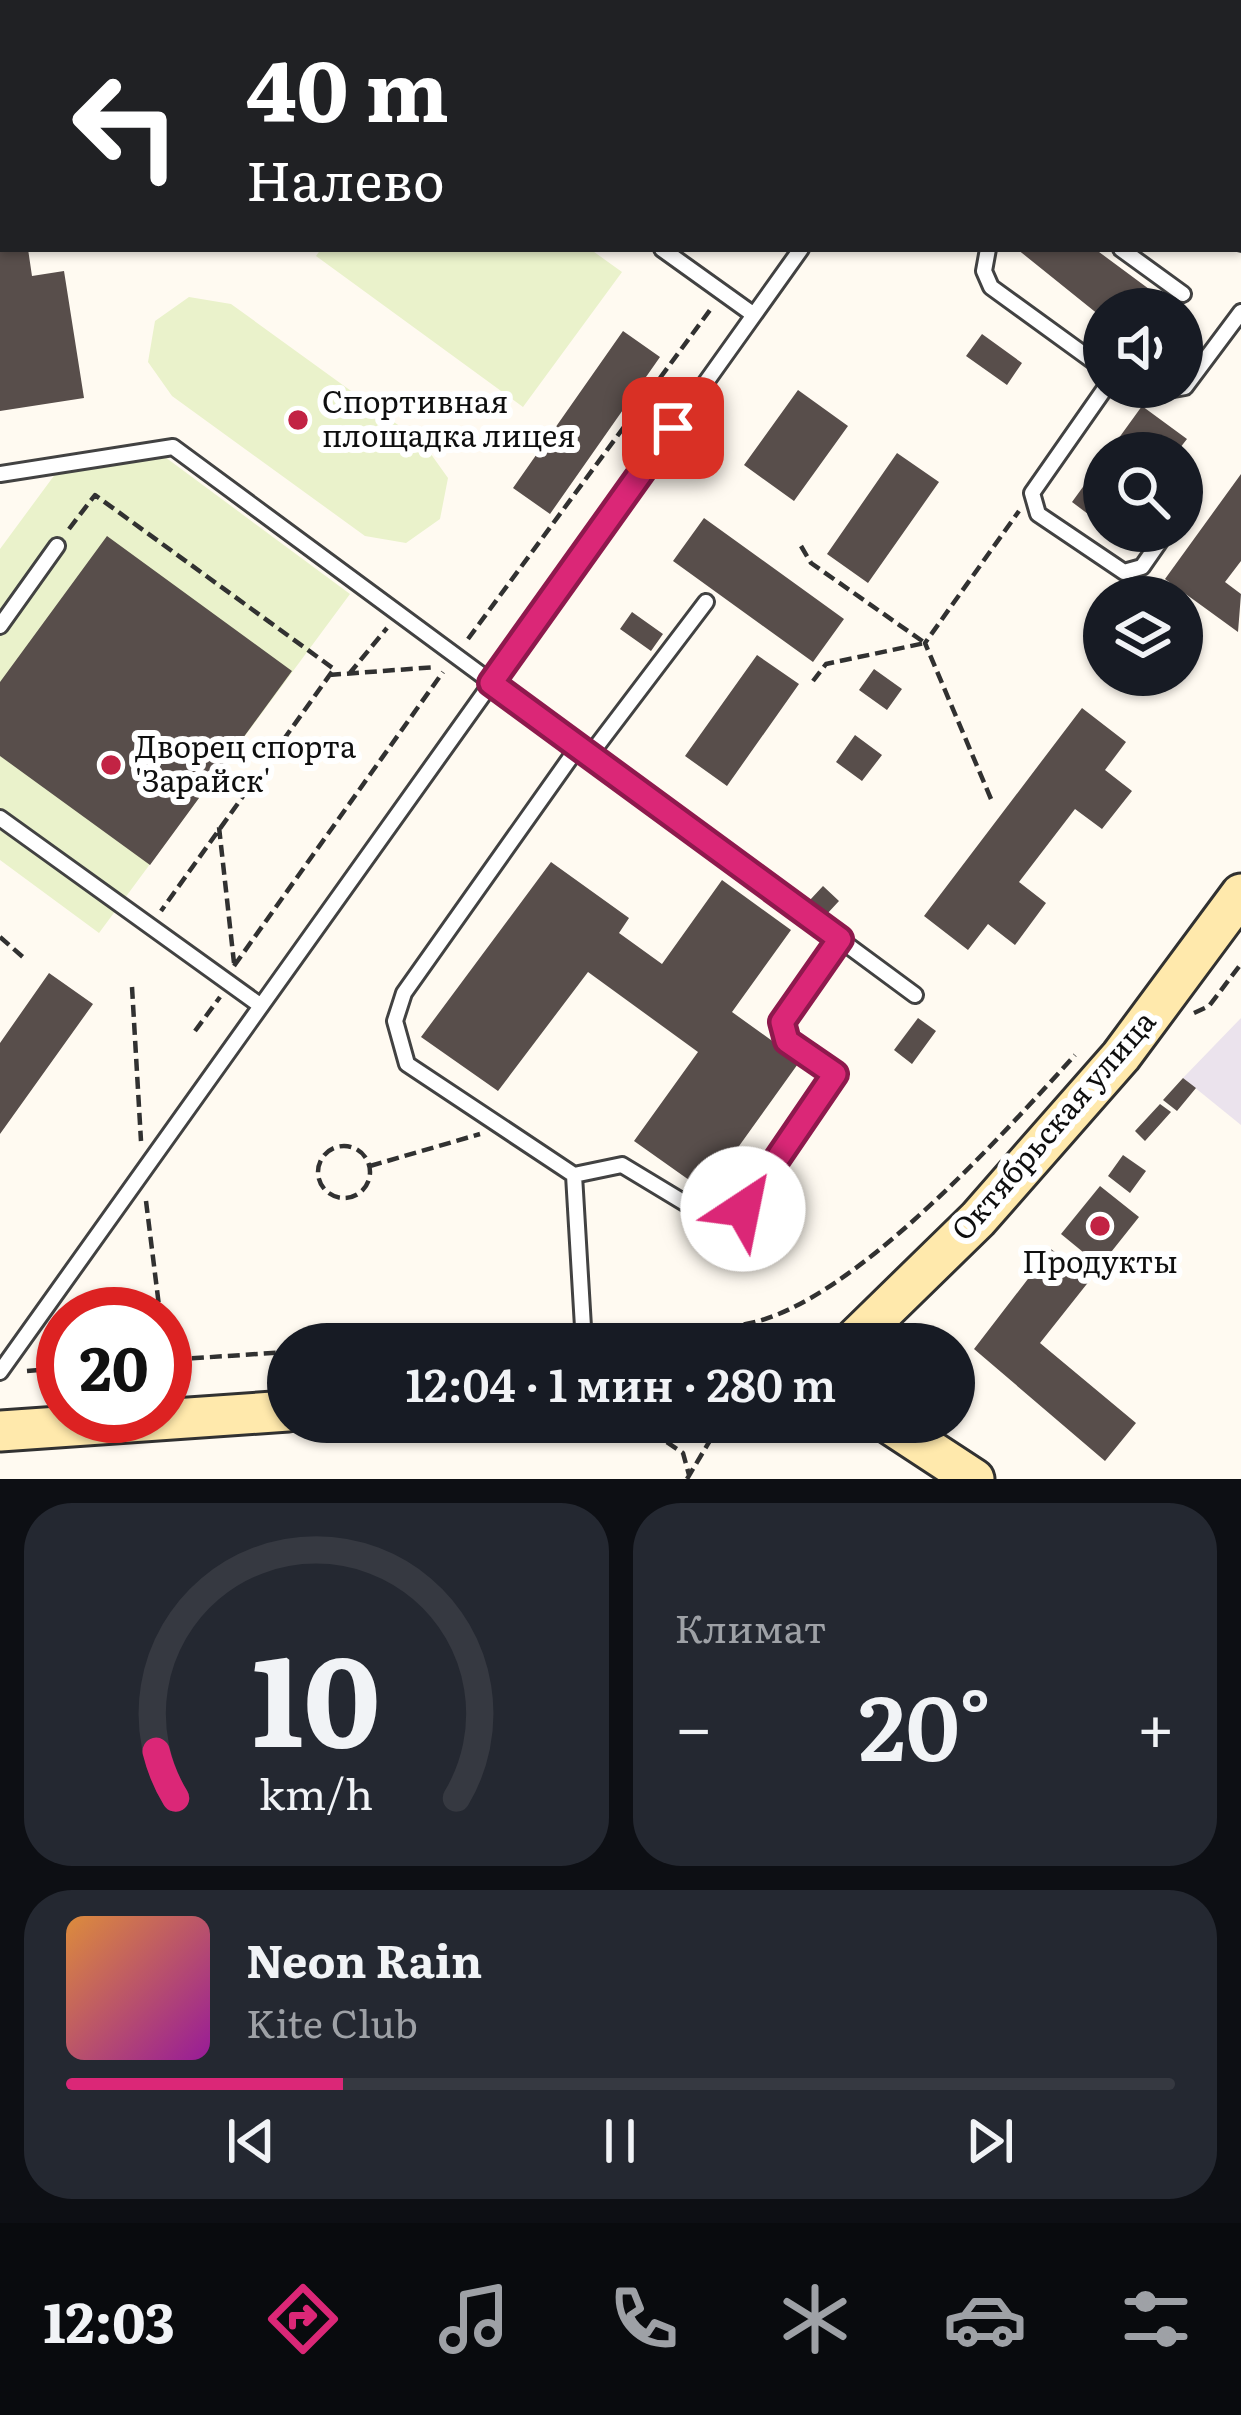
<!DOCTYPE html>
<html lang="ru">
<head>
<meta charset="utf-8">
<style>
  body { margin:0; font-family:Literata,serif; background:#242831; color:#f1f3f6; height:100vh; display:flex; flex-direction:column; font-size:45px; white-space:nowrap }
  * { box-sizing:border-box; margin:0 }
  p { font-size:39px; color:#9ea1a6 }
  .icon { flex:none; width:66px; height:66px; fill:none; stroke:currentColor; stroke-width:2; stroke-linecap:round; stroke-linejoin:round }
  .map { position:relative; height:1479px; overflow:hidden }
  .details { display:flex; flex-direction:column; gap:24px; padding:24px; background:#0d0f14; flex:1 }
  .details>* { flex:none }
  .top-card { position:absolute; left:0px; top:0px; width:1242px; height:252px; box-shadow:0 3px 9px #0004; background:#202124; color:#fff; overflow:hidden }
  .buttons { position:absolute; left:1083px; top:288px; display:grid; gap:24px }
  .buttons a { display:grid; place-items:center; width:120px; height:120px; border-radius:50%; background:#171b24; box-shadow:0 3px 9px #0004; font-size:60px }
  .speed { position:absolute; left:36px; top:1287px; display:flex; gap:24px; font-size:60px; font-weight:700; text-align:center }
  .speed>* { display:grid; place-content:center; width:156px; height:156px; border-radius:50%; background:#171b24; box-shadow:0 3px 9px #0004; line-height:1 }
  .speed .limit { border:18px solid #d22; background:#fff; color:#111 }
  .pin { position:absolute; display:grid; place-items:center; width:102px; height:102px; color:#fff; margin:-51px; border-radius:24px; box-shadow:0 6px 18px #0006 }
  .me { position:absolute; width:132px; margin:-66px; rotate:34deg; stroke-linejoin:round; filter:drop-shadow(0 0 9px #0008) }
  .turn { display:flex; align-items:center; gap:42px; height:252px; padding:0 48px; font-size:54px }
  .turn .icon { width:156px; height:156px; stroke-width:2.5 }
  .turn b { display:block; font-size:84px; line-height:102px }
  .big { font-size:90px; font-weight:600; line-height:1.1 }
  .details .widget { flex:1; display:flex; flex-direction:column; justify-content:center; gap:18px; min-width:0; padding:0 42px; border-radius:48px; background:#242831 }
  .details .dial { align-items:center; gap:0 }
  .dial svg { height:312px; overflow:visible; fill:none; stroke:#363941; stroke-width:7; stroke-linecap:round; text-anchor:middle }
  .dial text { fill:#f1f3f6; stroke:none }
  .song { display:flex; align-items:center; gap:36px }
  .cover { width:144px; height:144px; border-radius:18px; background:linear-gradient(135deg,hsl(30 70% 55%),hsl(300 70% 35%)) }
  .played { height:12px; border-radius:6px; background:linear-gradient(90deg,#db2777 25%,#363941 25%) }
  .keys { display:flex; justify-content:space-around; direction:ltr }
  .heat { display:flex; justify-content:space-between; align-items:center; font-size:66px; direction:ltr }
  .details .tiles { flex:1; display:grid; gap:24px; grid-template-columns:1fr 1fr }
  .widget:last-child { grid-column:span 2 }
  .trip { position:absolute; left:267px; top:1323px; width:708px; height:120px; border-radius:60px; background:#171b24; box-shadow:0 3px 9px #0004; font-weight:600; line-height:120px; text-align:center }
  .dock { display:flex; height:192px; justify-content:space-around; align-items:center; background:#090b0e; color:#9ea1a6 }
  .dock .icon { width:84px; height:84px }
  .dock .on { color:#db2777 }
  .dock b { font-size:54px; color:#f1f3f6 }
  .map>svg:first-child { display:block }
</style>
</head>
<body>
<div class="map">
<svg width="1241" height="1479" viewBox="0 0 1241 1479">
  <rect width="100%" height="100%" fill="#fffaf1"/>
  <path fill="#ebe3ed" d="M1241,1018V1125L1183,1078Z"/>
  <path fill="#eaf2cb" d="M321,249H590L622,272L523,407L316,256Z
    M189,297L231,304L423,443L448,478L440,519L406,543L365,536L172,396L148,362L155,321Z
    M165,457L350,594L99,933L0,860V549L56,473Z"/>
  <path fill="#584e4b" d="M0,249H28L32,276L64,271L84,398L0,411Z
    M1017,249H1095L1176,309H1104V319Z
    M623,331L660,357L550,514L513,488Z
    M982,334L1022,363L1007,385L966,356Z
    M798,390L848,426L794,501L744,465Z
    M1142,406L1187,439L1176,453H1108Z
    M897,453L939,482L868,583L827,554Z
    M1104,458V526L1072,502Z
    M1241,474V561L1225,582L1241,594L1238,632L1165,579Z
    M704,518L844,619L813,662L673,561Z
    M107,536L292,671L150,865L0,756V682Z
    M632,612L663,634L651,651L620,629Z
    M757,655L799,684L727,786L685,756Z
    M874,669L902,689L887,710L859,690Z
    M1082,708L1126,742L1105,770L1132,791L1102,829L1075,809L1019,882L1046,903L1015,945L988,924L968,950L924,916Z
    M855,735L882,755L862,781L836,762Z
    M551,862L629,918L619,933L662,964L722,880L791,930L732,1012L800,1061L706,1192L634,1141L698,1052L588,972L498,1091L421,1037Z
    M823,886L839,901L826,915L810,900Z
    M49,973L93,1004L0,1134V1043Z
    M918,1018L936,1031L912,1064L894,1050Z
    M1183,1078L1196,1088L1177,1111L1163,1100Z
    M1160,1104L1171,1112L1145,1141L1135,1131Z
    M1123,1155L1146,1171L1130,1193L1108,1176Z
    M1100,1186L1139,1217L1100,1266L1061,1234Z
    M1051,1249L1090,1280L1040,1343L1136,1423L1105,1461L974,1349Z"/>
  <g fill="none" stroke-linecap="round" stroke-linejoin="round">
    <defs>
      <path id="lane" d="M316,0L320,3
        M583,0L584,3
        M726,3L729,0
        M975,3L977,0
        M1239,241L1241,243
        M662,249L754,315
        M988,249L984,271L991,287L1104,369
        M1121,249L1183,294
        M1106,387L1032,493L1038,514L1124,572L1142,567L1167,531
        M1131,387L1157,392L1185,387L1241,312
        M0,474L173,447L915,995
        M1182,511L1190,499
        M0,626L57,546
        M578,747L404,993L395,1021L407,1064L574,1175L584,1344
        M590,755L706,602
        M0,818L261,1006
        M574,1175L622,1165L713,1220L730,1218L743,1209L835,1074L787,1041L781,1022L840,939
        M0,1372L801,249"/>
      <path id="secondary" d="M850,1344L978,1219L1121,1056L1241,894
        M887,1422L974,1479
        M0,1431L288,1411"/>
    </defs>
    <use href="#lane" stroke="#424242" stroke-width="20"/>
    <use href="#secondary" stroke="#313131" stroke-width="45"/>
    <path stroke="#313131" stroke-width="4.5" stroke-dasharray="12 6" stroke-linecap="butt" d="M371,3L373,0
      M69,529L95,495L334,669L161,911
      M801,546L811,563L925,643L826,664L813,681
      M468,639L710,310
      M349,674L387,628
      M329,675L436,667
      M991,799L925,643L1019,511
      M219,827L234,963
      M0,937L24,958
      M234,966L443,672
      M132,987L141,1141
      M1194,1013L1209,1006L1241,964
      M195,1031L220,997
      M318 1172a26 26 0 1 1 52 0a26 26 0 1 1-52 0Z
      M370,1166L480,1134
      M146,1201L160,1314
      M747,1324L748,1344
      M600,1332C648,1330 700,1332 746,1324C851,1305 1004,1133 1075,1055
      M415,1344L565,1334
      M165,1350L166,1360L288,1352
      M27,1371L63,1368
      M637,1422L683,1453L689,1475
      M310,1435L496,1422
      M687,1479L721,1422"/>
    <use href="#lane" stroke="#fff" stroke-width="14"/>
    <use href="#secondary" stroke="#ffe9ac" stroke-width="39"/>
  </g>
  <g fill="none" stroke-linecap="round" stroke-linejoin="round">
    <defs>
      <path id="route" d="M673,428L491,683L840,939L782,1022L787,1041L835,1074L743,1209"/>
    </defs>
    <use href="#route" stroke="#8e194d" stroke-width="30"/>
    <use href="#route" stroke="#db2777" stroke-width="21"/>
  </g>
  <g fill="#c22344" stroke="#fff" stroke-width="4.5">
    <circle cx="298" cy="420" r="12"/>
    <circle cx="111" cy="765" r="12"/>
    <circle cx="1100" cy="1226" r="12"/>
  </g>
  <g text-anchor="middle" stroke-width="12" stroke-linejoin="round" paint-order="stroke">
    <g font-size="30" fill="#0f0f0f" stroke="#fff" text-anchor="start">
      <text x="322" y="413">Спортивная<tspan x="322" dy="34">площадка лицея</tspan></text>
      <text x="135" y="758">Дворец спорта<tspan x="135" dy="34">'Зарайск'</tspan></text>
      <text x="1100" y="1273" text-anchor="middle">Продукты</text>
    </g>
    <g font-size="30" fill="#0f0f0f" stroke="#fff">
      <text transform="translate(1054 1126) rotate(-49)" y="10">Октябрьская улица</text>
    </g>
  </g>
</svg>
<div class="buttons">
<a><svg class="icon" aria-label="sound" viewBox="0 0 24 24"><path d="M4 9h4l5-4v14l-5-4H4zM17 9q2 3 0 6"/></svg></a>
<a><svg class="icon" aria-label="search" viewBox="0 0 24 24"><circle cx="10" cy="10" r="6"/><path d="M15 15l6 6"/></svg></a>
<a><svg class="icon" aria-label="layers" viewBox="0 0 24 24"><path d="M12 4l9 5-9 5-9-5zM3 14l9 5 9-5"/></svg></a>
</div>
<div class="speed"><div class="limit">20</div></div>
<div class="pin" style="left:673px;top:428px;background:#d93025"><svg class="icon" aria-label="arrive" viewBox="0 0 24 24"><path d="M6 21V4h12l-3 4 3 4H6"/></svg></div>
<svg class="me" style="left:743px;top:1209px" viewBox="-20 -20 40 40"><circle r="19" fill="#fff"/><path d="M0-13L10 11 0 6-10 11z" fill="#db2777"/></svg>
<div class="trip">12:04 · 1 мин · 280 m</div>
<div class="top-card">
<div class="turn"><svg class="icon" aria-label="left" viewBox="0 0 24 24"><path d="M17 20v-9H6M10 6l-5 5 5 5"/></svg><div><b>40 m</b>Налево</div></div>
</div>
</div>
<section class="details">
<div class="tiles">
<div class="widget dial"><svg viewBox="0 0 100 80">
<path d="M14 69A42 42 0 1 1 86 69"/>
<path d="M14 69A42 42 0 0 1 9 57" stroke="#db2777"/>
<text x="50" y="56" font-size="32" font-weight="700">10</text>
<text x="50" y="72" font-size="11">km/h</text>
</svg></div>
<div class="widget"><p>Климат</p>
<div class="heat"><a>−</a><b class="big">20°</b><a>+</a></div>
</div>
<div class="widget">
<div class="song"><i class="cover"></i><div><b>Neon Rain</b><p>Kite Club</p></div></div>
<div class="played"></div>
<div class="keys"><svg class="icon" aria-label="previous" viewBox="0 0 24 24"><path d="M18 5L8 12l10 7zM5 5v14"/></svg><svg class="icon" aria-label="pause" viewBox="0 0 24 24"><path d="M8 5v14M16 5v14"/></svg><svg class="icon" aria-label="next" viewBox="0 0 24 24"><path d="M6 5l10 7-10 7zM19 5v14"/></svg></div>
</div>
</div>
</section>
<nav class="dock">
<b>12:03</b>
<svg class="icon on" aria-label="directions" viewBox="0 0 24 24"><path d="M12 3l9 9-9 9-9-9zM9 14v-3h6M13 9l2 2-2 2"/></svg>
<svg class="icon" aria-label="music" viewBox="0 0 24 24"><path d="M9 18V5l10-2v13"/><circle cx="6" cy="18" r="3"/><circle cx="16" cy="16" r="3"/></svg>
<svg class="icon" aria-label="phone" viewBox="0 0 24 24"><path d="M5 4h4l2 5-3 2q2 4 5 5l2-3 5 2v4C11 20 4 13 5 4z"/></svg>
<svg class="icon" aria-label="climate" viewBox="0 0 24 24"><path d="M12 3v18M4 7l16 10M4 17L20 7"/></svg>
<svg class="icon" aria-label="car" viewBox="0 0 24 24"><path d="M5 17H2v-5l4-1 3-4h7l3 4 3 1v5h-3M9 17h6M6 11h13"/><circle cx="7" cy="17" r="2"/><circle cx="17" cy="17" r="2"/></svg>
<svg class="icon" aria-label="filters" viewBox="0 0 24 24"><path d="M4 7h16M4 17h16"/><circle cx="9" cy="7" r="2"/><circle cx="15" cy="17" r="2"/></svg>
</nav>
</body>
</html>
